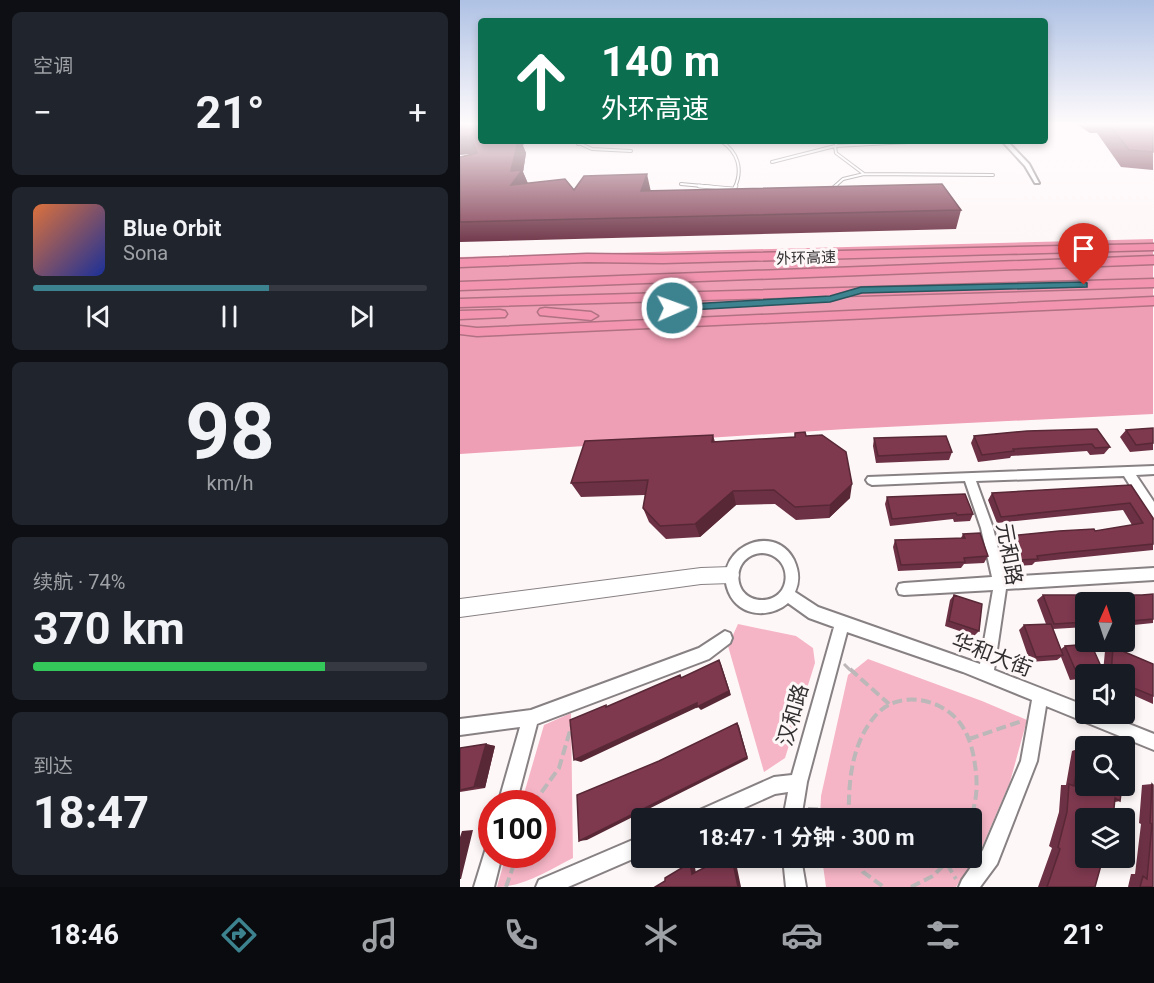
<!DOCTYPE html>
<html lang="zh">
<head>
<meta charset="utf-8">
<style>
  body { margin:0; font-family:Roboto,"Noto Sans SC",sans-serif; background:#20242c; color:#f1f3f6; height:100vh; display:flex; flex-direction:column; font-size:22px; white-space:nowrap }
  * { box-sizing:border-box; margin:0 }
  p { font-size:20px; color:#9ea1a6 }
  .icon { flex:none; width:33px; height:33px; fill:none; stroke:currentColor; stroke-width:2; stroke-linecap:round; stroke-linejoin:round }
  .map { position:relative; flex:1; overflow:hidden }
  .panel { display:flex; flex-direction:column; gap:12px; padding:12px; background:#0d0f14; width:460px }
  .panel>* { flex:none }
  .guide { position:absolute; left:18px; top:18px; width:570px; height:126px; border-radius:6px; box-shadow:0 3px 9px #0003; background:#0b6e4f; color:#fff; overflow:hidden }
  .needle { width:39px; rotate:3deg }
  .tools { position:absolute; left:615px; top:592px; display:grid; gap:12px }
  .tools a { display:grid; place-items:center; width:60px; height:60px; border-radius:6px; background:#171b24; box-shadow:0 3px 9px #0003; font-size:30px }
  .speed { position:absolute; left:18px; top:790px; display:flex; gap:12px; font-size:30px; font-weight:700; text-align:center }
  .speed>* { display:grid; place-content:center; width:78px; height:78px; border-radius:50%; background:#171b24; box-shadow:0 3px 9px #0003; line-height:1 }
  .speed .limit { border:9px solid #d22; background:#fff; color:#111 }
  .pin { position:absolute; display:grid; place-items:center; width:51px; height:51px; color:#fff; margin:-62px -26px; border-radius:50% 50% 50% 0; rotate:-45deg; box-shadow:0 0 6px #0007 }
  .pin .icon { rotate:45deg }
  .me { position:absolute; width:66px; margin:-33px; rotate:88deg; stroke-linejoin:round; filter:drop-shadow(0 0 4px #0008) }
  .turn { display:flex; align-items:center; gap:21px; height:126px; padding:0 24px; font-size:27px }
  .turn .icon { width:78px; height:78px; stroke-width:2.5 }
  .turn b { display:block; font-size:42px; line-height:51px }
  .big { font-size:45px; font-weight:700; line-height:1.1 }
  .panel .widget { flex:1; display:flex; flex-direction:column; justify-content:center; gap:9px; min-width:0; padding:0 21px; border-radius:9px; background:#20242c }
  .panel .dial { align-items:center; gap:0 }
  .dial b { font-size:78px; line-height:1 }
  .song { display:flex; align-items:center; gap:18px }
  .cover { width:72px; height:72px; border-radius:9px; background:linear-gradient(135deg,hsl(20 70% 55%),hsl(230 70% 35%)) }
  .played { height:6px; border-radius:3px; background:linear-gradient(90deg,#3d828f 60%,#363941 60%) }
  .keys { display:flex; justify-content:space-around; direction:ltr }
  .heat { display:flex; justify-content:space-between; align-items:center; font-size:33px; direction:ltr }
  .charge { height:9px; border-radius:4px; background:linear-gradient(90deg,#34c759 74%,#363941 0) }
  .trip { position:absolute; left:171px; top:808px; width:351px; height:60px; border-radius:6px; background:#171b24; box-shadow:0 3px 9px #0003; font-weight:700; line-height:60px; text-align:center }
  .tabs { display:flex; height:96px; justify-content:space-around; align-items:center; background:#090b0e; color:#9ea1a6 }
  .tabs .icon { width:42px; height:42px }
  .tabs .active { color:#3d828f }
  .tabs b { font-size:27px; color:#f1f3f6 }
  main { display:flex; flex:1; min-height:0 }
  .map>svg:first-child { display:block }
</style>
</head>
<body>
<main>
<section class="panel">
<div class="widget"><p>空调</p>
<div class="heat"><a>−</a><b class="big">21°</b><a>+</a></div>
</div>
<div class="widget">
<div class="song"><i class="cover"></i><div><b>Blue Orbit</b><p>Sona</p></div></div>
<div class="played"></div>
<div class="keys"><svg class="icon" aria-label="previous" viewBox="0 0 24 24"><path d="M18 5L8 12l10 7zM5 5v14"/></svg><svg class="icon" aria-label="pause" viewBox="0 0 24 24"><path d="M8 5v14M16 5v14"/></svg><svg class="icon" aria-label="next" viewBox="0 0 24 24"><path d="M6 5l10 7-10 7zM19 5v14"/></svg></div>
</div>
<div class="widget dial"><b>98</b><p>km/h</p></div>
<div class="widget"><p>续航 · 74%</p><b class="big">370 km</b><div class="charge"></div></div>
<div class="widget"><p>到达</p><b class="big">18:47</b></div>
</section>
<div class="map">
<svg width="694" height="887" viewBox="0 0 694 887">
  <rect width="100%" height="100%" fill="#fef7f8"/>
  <path fill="#f5b5c6" d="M278,624L336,636L353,648L355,663L325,758L304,772L268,646Z
    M408,659L522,701L567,720L550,782L522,847L496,887H366L362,858H512V819H360L361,796L388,675Z
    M111,713L113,858C89,870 64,887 37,887L46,855H82V804H61L84,725Z"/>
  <path fill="#ef9fb5" d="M693,239V414L386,429L0,454V257Z"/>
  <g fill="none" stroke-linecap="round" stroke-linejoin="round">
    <defs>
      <path id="lane-far1" d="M114,141L132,149L171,151
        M261,141C278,152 283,169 275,187
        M379,141L375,146L376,153L404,174
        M118,144L131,141
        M312,162L375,146L467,141
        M221,184L254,187
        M374,187L383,179L404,174L533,175"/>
      <path id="lane" d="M239,186L274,189L278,192
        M274,189L276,186
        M370,191L376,186"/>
      <path id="street" d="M542,141H547L569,164L579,183H575L565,166Z
        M694,466V474L676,475L694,502V518L690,517L664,476L516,481L533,528L545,577L694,568V580L546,589L534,670L626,706V714H644L694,734V750L586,706L577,761L537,864L520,887H499L502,880L523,850L561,761L572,700L503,672L387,632L347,782L341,819H323L328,792L315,794L259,819H230L233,813L314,777L332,775L374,627L349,618L328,603C312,617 284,618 271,597C246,552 313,518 334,560C339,571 340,581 335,592L358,607L520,664L533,590L444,595L439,594L437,589L439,584L444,583L532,577L521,528L505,481L412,485L408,483L406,480L408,477ZM302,553C334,555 333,600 302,600C271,600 270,555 302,553Z
        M265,631L270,633L272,638L270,643L249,659L77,724L56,804H38L60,727L0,735V719L71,710L239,648Z
        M182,836V855L108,887H76L79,880Z
        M32,846V855H42L34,887H14L26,848Z
        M323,858H341L346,887H326Z"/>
      <path id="secondary" d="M271,567L277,569L279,575L277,581L271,583L241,584L0,617V599L241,568Z"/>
      <path id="highway" d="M694,244V250L203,263L127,262L0,267V259L127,254L203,255Z
        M694,256V264L0,290V282Z
        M694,279V287L0,307V299Z
        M694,297V305L17,336L0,334V326L17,328Z
        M85,308L131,312L138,316L131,320L80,315L78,312L80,309Z
        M40,310L45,311L47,314L45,317L0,319V311Z"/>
    </defs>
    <use href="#lane-far1" stroke="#888183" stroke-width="4"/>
    <use href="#lane" stroke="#888183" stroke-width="4.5"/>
    <use href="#street" stroke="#888183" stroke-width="4"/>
    <use href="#secondary" stroke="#888183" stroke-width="2"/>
    <use href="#highway" stroke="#af7183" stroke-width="3"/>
    <path stroke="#bcb7b8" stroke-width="3" stroke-dasharray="8 4" stroke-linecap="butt" d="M384,664L391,671"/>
    <path stroke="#bcb7b8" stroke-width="4" stroke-dasharray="10 4.5" stroke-linecap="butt" d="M390,669L429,704
      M509,739L562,721
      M73,804L99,768L112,724
      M348,809L388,811
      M389,819C388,784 391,743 416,715C438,690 480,697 500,723C509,735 513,750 515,765C518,783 517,802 510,819
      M397,858L403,872L424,887
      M487,864L496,879
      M46,887L57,855
      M451,887L473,876L491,858"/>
    <use href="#lane-far1" stroke="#fff" stroke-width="2"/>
    <use href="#lane" stroke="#fff" stroke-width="3"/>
    <use href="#street" fill="#fff" fill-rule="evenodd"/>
    <use href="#secondary" fill="#fff" fill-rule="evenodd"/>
    <use href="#highway" fill="#f395b0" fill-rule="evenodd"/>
  </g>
  <path fill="#6c3144" d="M616,124H693V170L661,167L637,133H630Z
    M21,141H64L63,146L66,153L63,172L68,184L114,190L191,191L501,210L496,229L0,242V157L17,153Z
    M693,428V450L670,452L660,437L666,430Z
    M567,431L650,447L644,454L630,455L627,451L551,456L550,458L518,462L511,443L514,436Z
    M253,435L255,442L346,436L390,498L369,518L336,520L315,504L276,505L240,537L206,539L189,522L183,508L185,495L121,497L111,483Z
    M414,438L492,452L489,460L416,463L413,446Z
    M671,485L693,518V550L595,560L575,562L572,565L554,566L544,543L549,536L635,531L672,525L663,510L537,523L528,500L532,493Z
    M427,497L513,514L510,521L494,522L493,519L430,526L425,504Z
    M503,534L528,556L524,563L504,564L501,568L438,571L433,547L435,540L501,538Z
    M693,594V623L664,626V603H626V627L593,629L601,649L605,646L643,672L645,651L653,647L693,664V704L664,691V675H643V674L641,675H626V678L610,680L601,657L597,660L570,662L559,630L564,625L586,624L577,600L583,595H682Z
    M494,595L519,631L514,636L485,626L490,600Z
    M26,744L35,746L25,788L0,792V748Z
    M620,748L662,786L660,801L655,802L635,887H578L592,848L589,846L599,812L601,785H606L612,751Z
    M692,784L693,887H668L671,874H675L681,824L679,823L682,785Z"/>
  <path fill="#582837" d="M11,136L20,153L0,155V137Z
    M56,141H64L63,146L66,153L63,172L70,188L51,185V171Z
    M187,174L191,192L181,191Z
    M392,484L390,498L369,518L370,505Z
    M273,491L276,505L240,537L235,524Z
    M259,660L261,664L271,695L241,710L238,707L121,762L114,760L237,703Z
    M277,723L279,726L288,759L127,840L119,841Z
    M26,744L35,746L25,788L14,787Z
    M13,830L1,879H0V837L2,831Z
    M272,858H275L281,887H278Z
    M234,862L236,873L232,874L230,863Z"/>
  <path fill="#7e394f" stroke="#582837" stroke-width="1.5" d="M0,124H21V141H58L51,171L62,170L51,185L105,179L114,190L124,176L187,174L181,191L482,184L501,210L0,222V157L17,153L11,136L0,137Z
    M649,124H692L693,126V152L669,150Z
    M693,428V443L676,445L666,430Z
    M637,429L650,447L635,448L632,444L553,449L554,451L522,455L514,436L567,431Z
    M345,432L346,436L362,435L386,452L392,484L370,505L335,507L314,490L273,491L235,524L200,526L183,508L188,480L111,483L125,441L253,435L252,442L335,437V433Z
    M486,436L492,452L418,456L414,438Z
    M671,485L693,518V544L601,553L577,556L578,559L559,560L549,536L599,531L634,529L635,531L683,523L670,503L541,517L532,493Z
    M505,494L513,514L497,515L496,513L432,519L427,497Z
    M520,533L528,556L504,558L505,562L441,565L435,540L505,538L503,534Z
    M693,594V619L670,621L668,619H664V603H626V622L594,624L583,595H682Z
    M494,595L522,604L519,631L489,621Z
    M591,624L603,655L576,657L564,625Z
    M631,644L644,673L618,676L605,646Z
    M653,647L693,664V696L664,684V675H651Z
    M259,660L269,691L237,707V703L114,760L110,720L146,705V707L220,675L221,678Z
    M277,723L287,757L119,841L117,795L199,761Z
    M26,744L14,787L0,790V748Z
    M620,748L626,751V786H662L660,801L655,798L653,819H626V858H643L635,887H587L600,849L598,847L607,812L609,784L614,786Z
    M692,784L693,785V887H680L683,876L687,879L692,824L690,823Z
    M263,858H272L278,887H195L205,881V878L230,863L232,874Z"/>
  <linearGradient id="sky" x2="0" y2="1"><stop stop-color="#aec1e4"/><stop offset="0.5" stop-color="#fffbfc"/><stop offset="1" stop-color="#fffbfc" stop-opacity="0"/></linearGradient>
  <rect width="694" height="248" fill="url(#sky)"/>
  <path fill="#3d828f" stroke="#28545d" stroke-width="1.5" d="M624,282L627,283V287L402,293L370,302L212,311L207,308L212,305L370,296L401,287Z"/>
  <g text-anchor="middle" stroke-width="6" stroke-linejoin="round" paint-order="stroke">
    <g font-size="15" fill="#322f30" stroke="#fef7f8">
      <text transform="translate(346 258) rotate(-2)" y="5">外环高速</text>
    </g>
    <g font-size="21" fill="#322f30" stroke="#fef7f8">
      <text transform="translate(549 554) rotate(80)" y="7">元和路</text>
      <text transform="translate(532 655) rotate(21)" y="7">华和大街</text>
      <text transform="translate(333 715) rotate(-74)" y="7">汉和路</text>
    </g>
  </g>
</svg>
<div class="tools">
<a><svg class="needle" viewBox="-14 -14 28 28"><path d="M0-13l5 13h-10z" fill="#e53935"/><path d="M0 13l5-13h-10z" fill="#9ea1a6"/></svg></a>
<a><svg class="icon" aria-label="sound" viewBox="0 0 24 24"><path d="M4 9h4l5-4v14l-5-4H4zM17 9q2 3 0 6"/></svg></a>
<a><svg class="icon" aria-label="search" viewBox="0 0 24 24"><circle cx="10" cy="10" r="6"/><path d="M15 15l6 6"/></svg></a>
<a><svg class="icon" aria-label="layers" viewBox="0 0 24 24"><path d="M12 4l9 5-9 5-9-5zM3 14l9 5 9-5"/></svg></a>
</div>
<div class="speed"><div class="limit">100</div></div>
<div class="pin" style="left:624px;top:285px;background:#d93025"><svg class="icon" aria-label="arrive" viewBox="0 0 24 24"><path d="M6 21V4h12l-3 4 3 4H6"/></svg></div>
<svg class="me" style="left:212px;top:308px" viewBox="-20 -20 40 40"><circle r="17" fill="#3d828f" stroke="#fff" stroke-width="3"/><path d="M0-11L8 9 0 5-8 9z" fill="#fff"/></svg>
<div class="trip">18:47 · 1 分钟 · 300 m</div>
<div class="guide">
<div class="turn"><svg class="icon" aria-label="ahead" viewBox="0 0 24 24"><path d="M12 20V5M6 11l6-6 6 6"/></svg><div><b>140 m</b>外环高速</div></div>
</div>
</div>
</main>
<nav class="tabs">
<b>18:46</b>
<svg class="icon active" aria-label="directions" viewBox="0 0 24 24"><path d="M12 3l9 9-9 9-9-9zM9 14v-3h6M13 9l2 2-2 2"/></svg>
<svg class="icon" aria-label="music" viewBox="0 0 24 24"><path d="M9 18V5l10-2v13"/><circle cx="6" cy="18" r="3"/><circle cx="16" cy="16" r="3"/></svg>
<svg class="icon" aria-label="phone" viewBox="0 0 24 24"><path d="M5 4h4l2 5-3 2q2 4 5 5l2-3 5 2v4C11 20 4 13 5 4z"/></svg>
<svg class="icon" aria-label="climate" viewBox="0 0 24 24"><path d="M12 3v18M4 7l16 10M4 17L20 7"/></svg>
<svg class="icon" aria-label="car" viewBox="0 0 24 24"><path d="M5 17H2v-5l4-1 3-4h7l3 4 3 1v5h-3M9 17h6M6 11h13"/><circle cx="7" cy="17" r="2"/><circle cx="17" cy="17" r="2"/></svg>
<svg class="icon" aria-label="filters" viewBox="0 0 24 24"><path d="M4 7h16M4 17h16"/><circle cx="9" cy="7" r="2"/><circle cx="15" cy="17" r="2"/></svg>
<b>21°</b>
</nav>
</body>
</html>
